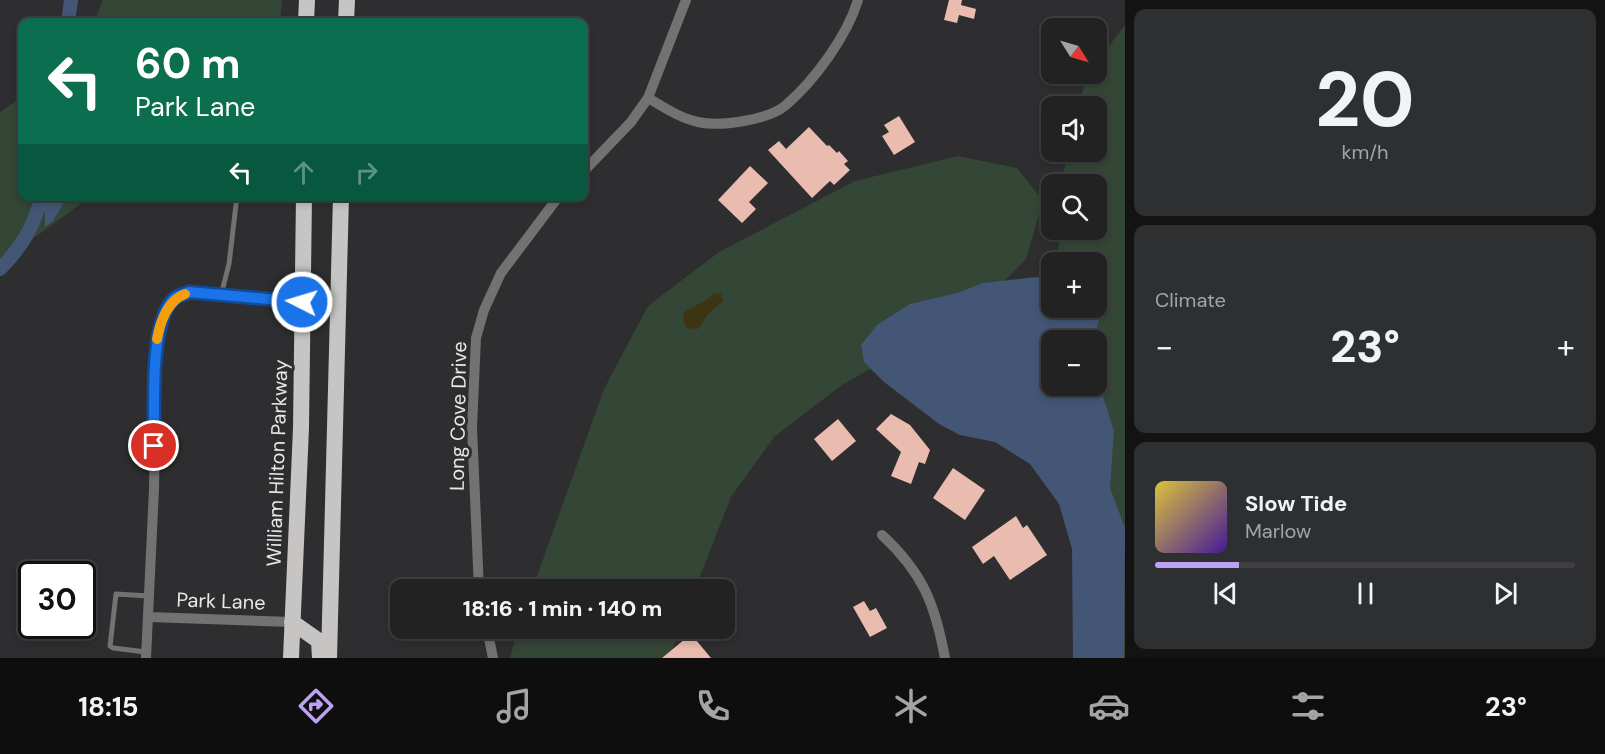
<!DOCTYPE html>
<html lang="en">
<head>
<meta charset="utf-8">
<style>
  body { margin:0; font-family:"DM Sans",sans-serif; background:#2e2f30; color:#f1f3f6; height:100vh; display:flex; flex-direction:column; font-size:22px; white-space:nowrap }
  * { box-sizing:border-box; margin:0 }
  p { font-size:20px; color:#a2a4a6 }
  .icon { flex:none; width:33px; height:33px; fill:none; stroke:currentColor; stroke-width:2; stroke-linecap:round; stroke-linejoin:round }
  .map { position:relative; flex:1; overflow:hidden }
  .side { display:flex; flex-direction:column; gap:9px; padding:9px; background:#131313; width:480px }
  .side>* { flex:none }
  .guide { position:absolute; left:18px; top:18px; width:570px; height:183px; border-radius:12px; box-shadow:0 3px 9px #0003,0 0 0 2px #3f3f41; background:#0b6e4f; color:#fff; overflow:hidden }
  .needle { width:39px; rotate:127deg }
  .buttons { position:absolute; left:1041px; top:18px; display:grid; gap:12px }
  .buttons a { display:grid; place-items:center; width:66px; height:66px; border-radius:12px; background:#222223; box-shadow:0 3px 9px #0003,0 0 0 2px #3f3f41; font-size:30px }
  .speed { position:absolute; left:18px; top:561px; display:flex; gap:12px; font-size:30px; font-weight:700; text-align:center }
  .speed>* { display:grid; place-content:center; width:78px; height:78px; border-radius:50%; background:#222223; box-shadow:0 3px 9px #0003,0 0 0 2px #3f3f41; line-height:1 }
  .speed .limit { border:3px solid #111; border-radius:9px; background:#fff; color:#111 }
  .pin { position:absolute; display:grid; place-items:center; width:51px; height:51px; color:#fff; margin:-26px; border:3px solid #fff; border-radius:50%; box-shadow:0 2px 6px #0007 }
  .me { position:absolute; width:66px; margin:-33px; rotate:275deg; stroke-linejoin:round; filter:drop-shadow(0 0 4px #0008) }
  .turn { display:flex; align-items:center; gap:21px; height:126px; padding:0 18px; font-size:27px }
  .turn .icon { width:78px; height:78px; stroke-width:2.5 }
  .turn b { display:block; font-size:42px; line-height:51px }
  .lanes { display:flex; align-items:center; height:57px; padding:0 18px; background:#0003; justify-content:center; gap:30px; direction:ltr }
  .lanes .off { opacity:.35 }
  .big { font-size:45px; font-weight:800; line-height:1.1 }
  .side .card { flex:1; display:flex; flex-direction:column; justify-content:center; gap:9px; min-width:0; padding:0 21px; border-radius:12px; background:#2e2f30 }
  .side .dial { align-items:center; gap:0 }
  .dial b { font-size:78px; line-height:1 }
  .song { display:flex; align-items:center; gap:18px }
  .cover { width:72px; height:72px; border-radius:9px; background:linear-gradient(135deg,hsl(50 70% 55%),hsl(260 70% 35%)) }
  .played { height:6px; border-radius:3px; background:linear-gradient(90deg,#bca0f2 20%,#3f3f41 20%) }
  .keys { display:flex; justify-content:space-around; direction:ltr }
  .heat { display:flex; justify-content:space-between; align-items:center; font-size:33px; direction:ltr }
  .trip { position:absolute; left:390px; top:579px; width:345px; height:60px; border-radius:12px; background:#222223; box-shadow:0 3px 9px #0003,0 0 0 2px #3f3f41; font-weight:800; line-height:60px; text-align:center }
  .tabs { display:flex; height:96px; justify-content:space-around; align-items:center; background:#0e0e0e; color:#a2a4a6 }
  .tabs .icon { width:42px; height:42px }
  .tabs .selected { color:#bca0f2 }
  .tabs b { font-size:27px; color:#f1f3f6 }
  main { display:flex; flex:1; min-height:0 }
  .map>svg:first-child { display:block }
</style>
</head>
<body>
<main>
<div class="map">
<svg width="1125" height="658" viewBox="0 0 1125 658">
  <rect width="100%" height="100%" fill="#2e2d2f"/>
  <path fill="#344636" d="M103,0H282L280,22H94Z
    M1125,25V658H1092L1096,340H1055L1096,308V262H1058L1059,230H1096V184H1061L1068,152H1096V106H1079L1087,74H1096L1097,62Z
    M22,97V196L90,197L0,263V112Z
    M958,156L1017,168L1043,201L1026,259L977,309L842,385L775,436L731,497L695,589L532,590L604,389L648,306L719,252L855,181Z
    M518,629H681L669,658H510Z"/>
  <path fill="#3d3414" d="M714,293L721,294L723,301L709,313L698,329L687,328L683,321L684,313C694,304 702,306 714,293Z"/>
  <path fill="#435676" d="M45,197H75L66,199L53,221L45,227Z
    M1037,277L1051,280L1052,308H1096L1097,305L1100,309L1099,320L1093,340H1052V386H1096L1097,378L1114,431L1110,488L1125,528L1124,658H1073L1072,549L1059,504L1030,464L995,442L960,435L939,424L884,382L864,362L861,345L877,325L910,304L957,293L983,283Z"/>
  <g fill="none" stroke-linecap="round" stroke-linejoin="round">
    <path stroke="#435676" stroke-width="14" d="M68,22L71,0
      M0,269C22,247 34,226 42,196"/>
  </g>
  <path fill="#eabbaf" d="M949,0H962L961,5L976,9L974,19L959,15L957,23L944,20Z
    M899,116L915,142L894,155L882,136L889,132L884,125Z
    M809,127L827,146L829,145L837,153L839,151L848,161L844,164L850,170L834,185L830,181L812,198L768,150L779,141L786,149Z
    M750,166L768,183L749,202L756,209L742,223L718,200Z
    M891,414L910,425L930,450L925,464L919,462L911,484L891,476L901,452L876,429Z
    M838,419L856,441L832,461L814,439Z
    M953,468L985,490L965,520L933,498Z
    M1016,516L1023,528L1027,525L1047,555L1010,580L994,556L983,564L972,547Z
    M864,601L870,611L876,608L887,628L870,637L853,607Z
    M691,634L711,658H662Z"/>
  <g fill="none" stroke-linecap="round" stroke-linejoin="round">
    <path stroke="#737272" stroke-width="5" d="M221,295L229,264L237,196
      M146,652L113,648L110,646L116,594L149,596"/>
    <path stroke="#737272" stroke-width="10" d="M648,98C663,107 680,118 698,122C720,127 769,120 786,105C815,80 847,36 858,0
      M584,171L631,122L648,98L686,0
      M882,535C923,573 935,604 945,658
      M479,590L472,427L476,338L484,310L501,273L559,196
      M149,617L292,622
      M487,628L493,658
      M146,658L154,489L157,337L162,319L175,297L189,292L302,302"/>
    <path stroke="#c7c4c4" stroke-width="16" d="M306,22L307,0
      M346,22L347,0
      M292,622L319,641L320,658
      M291,658L301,428L304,196
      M329,658L341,196"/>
  </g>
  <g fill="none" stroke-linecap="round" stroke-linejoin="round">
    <defs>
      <path id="route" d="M154,446C155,412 148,318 176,297C179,295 186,294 189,292L302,302"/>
    </defs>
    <use href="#route" stroke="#114b97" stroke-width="15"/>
    <use href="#route" stroke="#1a73e8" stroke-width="10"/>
    <path stroke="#f59e0b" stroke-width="10" d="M157,339C160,322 168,300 185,294"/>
  </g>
  <g text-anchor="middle" stroke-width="6" stroke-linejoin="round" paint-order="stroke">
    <g font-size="20" fill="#e9e8e9" stroke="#2e2d2f">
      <text transform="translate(458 416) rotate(-89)" y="7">Long Cove Drive</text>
      <text transform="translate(277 463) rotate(-88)" y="7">William Hilton Parkway</text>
      <text transform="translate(221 601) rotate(2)" y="7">Park Lane</text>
    </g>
  </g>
</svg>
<div class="buttons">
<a><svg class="needle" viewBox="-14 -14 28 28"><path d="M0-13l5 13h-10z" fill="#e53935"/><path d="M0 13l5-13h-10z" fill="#a2a4a6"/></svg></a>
<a><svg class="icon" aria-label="sound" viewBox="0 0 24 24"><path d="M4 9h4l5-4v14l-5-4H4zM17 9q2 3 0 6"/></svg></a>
<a><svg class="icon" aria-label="search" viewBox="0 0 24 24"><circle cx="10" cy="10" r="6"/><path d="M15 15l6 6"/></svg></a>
<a>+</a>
<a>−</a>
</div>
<div class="speed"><div class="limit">30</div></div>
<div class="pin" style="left:154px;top:446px;background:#d93025"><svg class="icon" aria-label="arrive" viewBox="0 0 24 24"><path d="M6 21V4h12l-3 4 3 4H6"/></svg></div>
<svg class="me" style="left:302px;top:302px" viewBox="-20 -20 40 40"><circle r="17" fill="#1a73e8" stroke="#fff" stroke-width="3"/><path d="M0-11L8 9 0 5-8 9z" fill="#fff"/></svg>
<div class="trip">18:16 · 1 min · 140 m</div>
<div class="guide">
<div class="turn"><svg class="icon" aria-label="left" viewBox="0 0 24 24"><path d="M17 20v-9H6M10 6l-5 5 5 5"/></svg><div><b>60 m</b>Park Lane</div></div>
<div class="lanes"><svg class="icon" aria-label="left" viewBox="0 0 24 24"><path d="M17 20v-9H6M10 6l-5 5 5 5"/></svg><svg class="icon off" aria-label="ahead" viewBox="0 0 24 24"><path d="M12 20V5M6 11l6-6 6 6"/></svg><svg class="icon off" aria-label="right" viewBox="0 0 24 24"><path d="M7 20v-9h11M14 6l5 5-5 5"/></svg></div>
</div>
</div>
<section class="side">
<div class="card dial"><b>20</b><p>km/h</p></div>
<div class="card"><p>Climate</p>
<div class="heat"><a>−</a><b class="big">23°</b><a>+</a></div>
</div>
<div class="card">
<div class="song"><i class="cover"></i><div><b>Slow Tide</b><p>Marlow</p></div></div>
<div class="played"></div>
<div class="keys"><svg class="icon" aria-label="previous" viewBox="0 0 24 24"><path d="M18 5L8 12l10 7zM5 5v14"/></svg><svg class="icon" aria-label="pause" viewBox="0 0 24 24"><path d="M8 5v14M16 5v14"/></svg><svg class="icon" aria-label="next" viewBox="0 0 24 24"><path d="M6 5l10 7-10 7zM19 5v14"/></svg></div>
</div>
</section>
</main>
<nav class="tabs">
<b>18:15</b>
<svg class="icon selected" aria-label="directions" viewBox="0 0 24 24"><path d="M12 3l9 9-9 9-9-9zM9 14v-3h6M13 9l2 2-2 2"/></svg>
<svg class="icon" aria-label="music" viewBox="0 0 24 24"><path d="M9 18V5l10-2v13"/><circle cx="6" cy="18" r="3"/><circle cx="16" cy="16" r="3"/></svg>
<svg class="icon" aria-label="phone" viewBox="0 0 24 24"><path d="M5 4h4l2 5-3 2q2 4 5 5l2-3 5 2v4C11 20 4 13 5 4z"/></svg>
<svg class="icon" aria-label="climate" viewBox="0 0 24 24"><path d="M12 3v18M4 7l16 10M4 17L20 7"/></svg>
<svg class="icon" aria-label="car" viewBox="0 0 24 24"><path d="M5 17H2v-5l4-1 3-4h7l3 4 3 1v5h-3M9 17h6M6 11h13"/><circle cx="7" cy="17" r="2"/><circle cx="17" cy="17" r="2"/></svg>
<svg class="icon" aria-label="filters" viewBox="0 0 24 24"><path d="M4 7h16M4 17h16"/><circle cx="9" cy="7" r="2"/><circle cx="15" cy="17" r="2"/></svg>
<b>23°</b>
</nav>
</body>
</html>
